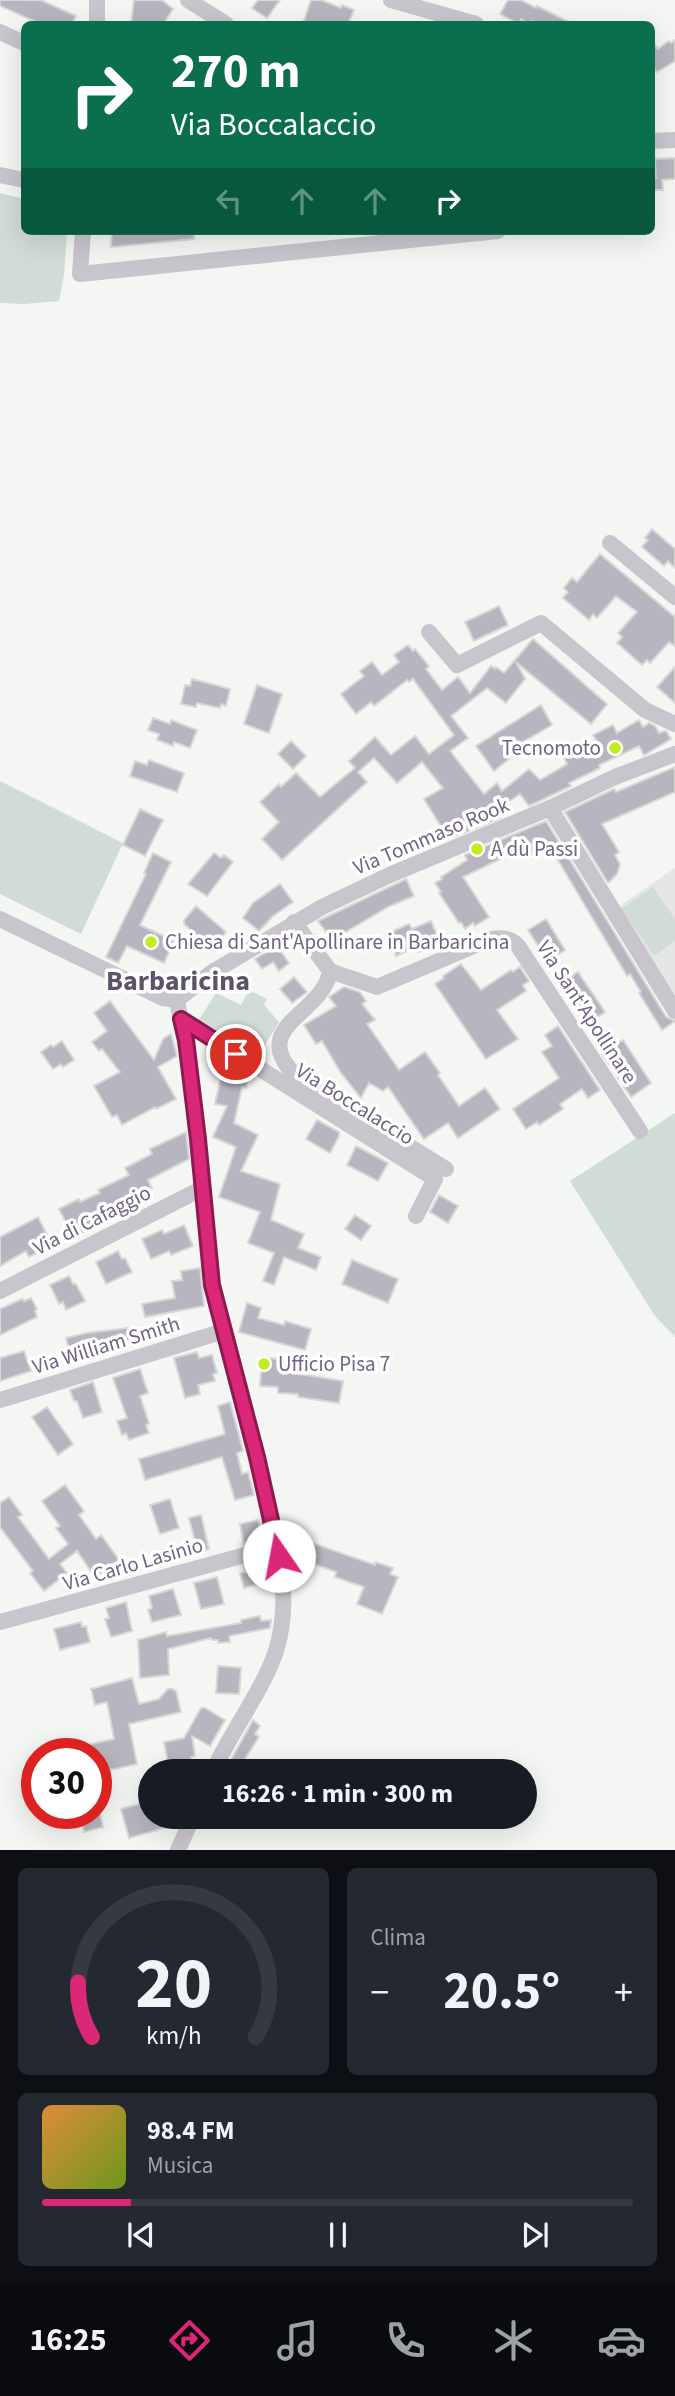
<!DOCTYPE html>
<html lang="it">
<head>
<meta charset="utf-8">
<style>
  body { margin:0; font-family:"Source Sans 3",sans-serif; background:#242831; color:#f1f3f6; height:100vh; display:flex; flex-direction:column; font-size:26px; white-space:nowrap }
  * { box-sizing:border-box; margin:0 }
  p { font-size:23px; color:#9ea1a6 }
  .icon { flex:none; width:38px; height:38px; fill:none; stroke:currentColor; stroke-width:2; stroke-linecap:round; stroke-linejoin:round }
  .map { position:relative; height:1850px; overflow:hidden }
  .side { display:flex; flex-direction:column; gap:18px; padding:18px; background:#0d0f14; flex:1 }
  .side>* { flex:none }
  .top-card { position:absolute; left:21px; top:21px; width:634px; height:214px; border-radius:10px; box-shadow:0 7px 28px #0002; background:#0b6e4f; color:#fff; overflow:hidden }
  .speed { position:absolute; left:21px; top:1738px; display:flex; gap:14px; font-size:35px; font-weight:700; text-align:center }
  .speed>* { display:grid; place-content:center; width:91px; height:91px; border-radius:50%; background:#171b24; box-shadow:0 7px 28px #0002; line-height:1 }
  .speed .limit { border:10px solid #d22; background:#fff; color:#111 }
  .pin { position:absolute; display:grid; place-items:center; width:60px; height:60px; color:#fff; margin:-30px; border:4px solid #fff; border-radius:50%; box-shadow:0 2px 7px #0007 }
  .me { position:absolute; width:77px; margin:-38px; rotate:348deg; stroke-linejoin:round; filter:drop-shadow(0 0 5px #0008) }
  .turn { display:flex; align-items:center; gap:24px; height:147px; padding:0 35px; font-size:32px }
  .turn .icon { width:91px; height:91px; stroke-width:2.5 }
  .turn b { display:block; font-size:49px; line-height:60px }
  .lanes { display:flex; align-items:center; height:66px; padding:0 35px; background:#0003; justify-content:center; gap:35px; direction:ltr }
  .lanes .off { opacity:.35 }
  .big { font-size:52px; font-weight:700; line-height:1.1 }
  .side .tile { flex:1; display:flex; flex-direction:column; justify-content:center; gap:10px; min-width:0; padding:0 24px; border-radius:10px; background:#242831 }
  .side .dial { align-items:center; gap:0 }
  .dial svg { height:182px; overflow:visible; fill:none; stroke:#363941; stroke-width:7; stroke-linecap:round; text-anchor:middle }
  .dial text { fill:#f1f3f6; stroke:none }
  .song { display:flex; align-items:center; gap:21px }
  .cover { width:84px; height:84px; border-radius:10px; background:linear-gradient(135deg,hsl(30 70% 55%),hsl(80 70% 35%)) }
  .played { height:7px; border-radius:4px; background:linear-gradient(90deg,#db2777 15%,#363941 15%) }
  .keys { display:flex; justify-content:space-around; direction:ltr }
  .heat { display:flex; justify-content:space-between; align-items:center; font-size:38px; direction:ltr }
  .side .tiles { flex:1; display:grid; gap:18px; grid-template-columns:1fr 1fr }
  .tile:last-child { grid-column:span 2 }
  .trip { position:absolute; left:138px; top:1759px; width:399px; height:70px; border-radius:35px; background:#171b24; box-shadow:0 7px 28px #0002; font-weight:700; line-height:70px; text-align:center }
  .tabs { display:flex; height:112px; justify-content:space-around; align-items:center; background:#090b0e; color:#9ea1a6 }
  .tabs .icon { width:49px; height:49px }
  .tabs .on { color:#db2777 }
  .tabs b { font-size:32px; color:#f1f3f6 }
  .map>svg:first-child { display:block }
</style>
</head>
<body>
<div class="map">
<svg width="675" height="1850" viewBox="0 0 675 1850">
  <rect width="100%" height="100%" fill="#f3f6f3"/>
  <path fill="#e5e7e6" d="M675,868V1006L615,909Z"/>
  <path fill="#d1dcd7" d="M0,193L24,199V231H67L64,275L59,301L24,304L0,303Z
    M0,781L123,843L81,934L0,894Z
    M653,887L675,919V941L654,956L621,909Z
    M249,990L267,999L264,1005L279,1022L257,1058L198,1021L216,993L241,1005Z
    M675,1113V1337L655,1316L570,1181Z"/>
  <path fill="#b9b5c0" stroke="#d5d8d5" stroke-width="2" d="M0,0H41L76,16L72,24H41L0,6Z
    M134,0H162L173,9L163,24H131Z
    M258,0H280L267,18L252,8Z
    M311,0H321L341,8L342,5L354,10L348,24H303Z
    M508,0H521L536,8L537,6L573,24H538L531,21L530,24L521,19L519,24L500,14Z
    M651,40L658,49L669,41L671,43L675,40V61L657,72L651,64Z
    M675,158V179L662,180L663,190H651V178H656L655,159Z
    M112,231H194V239L111,247Z
    M652,529L675,549V568L668,561L664,566L642,547L648,540L645,538Z
    M600,554L675,617V646L669,642L650,663L647,660L642,665L617,643L622,637L618,633L637,612L616,596L597,618L593,614L589,620L563,598L568,592L564,588L572,578L577,582Z
    M499,606L508,625L474,641L465,622Z
    M533,639L607,704L591,724L516,662L525,679L506,703L487,688L451,716L468,738L450,751L484,794L497,783L502,791L529,769L540,780L567,764L563,756L596,740L593,735L613,725L617,733L639,720L643,727L649,723L655,726L659,733L666,731L671,739L644,755L639,746L599,765L600,768L569,783L571,786L529,806L520,794L495,811L500,818L449,839L424,799L443,788L422,762L397,783L374,758L358,772L367,782L282,860L262,839L279,822L260,802L279,784L281,787L296,773L320,797L355,768L349,761L375,737L391,755L415,736L429,754L454,735L413,679L409,682L407,680L374,706L371,702L356,714L341,694L364,676L360,671L372,662L382,675L399,662L394,655L408,645L413,651L415,649L429,666L426,669L442,690L458,677L470,693L491,666L495,669L496,667L504,673Z
    M675,667V703L657,687Z
    M192,679L230,689L226,706L221,704L220,708L197,703L196,707L181,704L185,685L190,686Z
    M257,685L282,694L269,733L244,724Z
    M541,705L552,725L511,749L514,755L494,771L476,746Z
    M153,718L170,724L171,720L197,730L190,748L174,742L173,746L157,740L159,734L148,730Z
    M291,741L306,756L293,769L278,754Z
    M149,760L184,773L177,792L130,776L135,761L147,765Z
    M675,767V792L602,824L619,852L615,855L620,864L617,874L608,883L565,812L614,789L616,792Z
    M140,809L163,820L145,856L123,845Z
    M546,821L666,1017L675,1021L662,1030L639,993L641,992L630,974L627,976L549,845L526,858L521,849L463,877L489,917L475,926L473,923L465,929L461,922L459,923L439,893L441,892L435,883L442,879L441,877L467,860L465,855Z
    M153,853L171,862L140,925L174,941L164,963L127,946L118,963L106,957L146,874L144,873Z
    M214,853L221,858L224,855L233,862L207,896L188,884Z
    M406,879L414,896L388,907L332,940L318,921Z
    M280,884L293,902L273,916L259,931L243,918L253,903Z
    M196,906L226,932L212,949L184,924V920Z
    M546,919L565,950L548,961L528,930Z
    M431,921L440,942L418,952L416,947L396,956L386,934L409,924L412,929Z
    M277,946L289,963L279,971L273,962L262,969L255,959Z
    M461,964L481,990L511,970L513,972L520,967L529,981L523,985L526,991L497,1010L518,1039L486,1059L435,984L444,978L443,976Z
    M578,972L605,1012L593,1020L586,1010L580,1015L567,997L574,992L566,980Z
    M294,977L307,992L292,1003L280,989Z
    M344,987L360,992L366,1001L362,1004L375,1020L367,1024L399,1070L425,1052L440,1073L438,1075L459,1106L485,1088L500,1109L458,1138L448,1123L424,1139L388,1087L383,1091L369,1083L361,1098L341,1073L322,1041L316,1044L304,1025L336,1006L329,997Z
    M110,1001L154,1060L163,1039L171,1034L177,1056L158,1067L176,1099L156,1109L155,1107L122,1125L117,1115L112,1117L94,1086L120,1072L102,1049L99,1051L92,1042L107,1031L94,1013Z
    M558,1026L600,1090L588,1098L582,1089L560,1104L563,1109L539,1125L537,1122L526,1129L513,1109L559,1078L542,1052L552,1046L545,1035Z
    M623,1040L651,1083L631,1097L602,1054Z
    M62,1041L74,1060L63,1067L61,1064L53,1069L41,1052L51,1045L53,1047Z
    M225,1059L249,1074L246,1088L242,1087L234,1123L258,1135L241,1171L280,1184L271,1220L304,1234L298,1248L321,1257L316,1270L284,1257L274,1285L263,1281L274,1253L248,1243L260,1212L219,1197L236,1147L213,1137L227,1106L215,1104Z
    M317,1120L339,1132V1136L330,1153L306,1139Z
    M186,1132L189,1159L148,1180L152,1189L126,1203L129,1210L115,1217L113,1214L93,1223L95,1226L73,1237L59,1209L79,1199L80,1202L100,1193L98,1190L129,1175L125,1168L152,1154L150,1149Z
    M356,1146L388,1163L378,1181L347,1165Z
    M439,1195L458,1206L448,1223L430,1212Z
    M355,1215L371,1226L361,1240L345,1229Z
    M38,1217L52,1245L29,1257L26,1251L0,1266V1237Z
    M184,1225L193,1246L171,1255L169,1251L151,1259L142,1239L162,1230L164,1234Z
    M118,1251L122,1259L125,1258L132,1272L106,1284L96,1262Z
    M352,1260L398,1279L388,1303L342,1284Z
    M200,1268L204,1306L145,1317L142,1304L175,1298L172,1281L182,1280L181,1271Z
    M69,1276L73,1284H76L85,1301L66,1310L63,1302L59,1304L50,1285Z
    M31,1298L37,1309L35,1311L37,1317L0,1335V1309L22,1299L24,1301Z
    M247,1303L261,1308L258,1318L284,1325L285,1321L311,1329L305,1350L239,1332Z
    M135,1327L138,1344L92,1351L93,1357L72,1362L66,1338L87,1333Z
    M24,1351L31,1371L0,1381V1358Z
    M197,1352L199,1358L212,1355L217,1373L213,1374L215,1381L198,1385L200,1394L185,1398L174,1358Z
    M262,1358L300,1360L299,1374L343,1381L339,1403L298,1397V1394L278,1393V1387L260,1386Z
    M140,1369L148,1393L140,1396L149,1423L146,1425L149,1433L129,1440L126,1433L122,1435L117,1421L127,1418L113,1378Z
    M93,1382L102,1412L83,1418L77,1401H74L70,1390Z
    M230,1402L243,1451L237,1453L242,1474L248,1472L254,1495L235,1500L222,1457L145,1480L139,1459L225,1434L218,1406Z
    M47,1407L73,1444L58,1455L32,1417Z
    M65,1485L84,1511L79,1515L96,1539L101,1535L119,1560L95,1577L77,1551L60,1564L67,1573L44,1591L30,1573L33,1571L0,1527V1503L9,1497L22,1515L18,1517L49,1559L68,1544L56,1528L60,1526L42,1501Z
    M170,1499L179,1528L160,1534L150,1505Z
    M201,1515L209,1549L198,1553L189,1518Z
    M258,1520L263,1539L244,1544L240,1524Z
    M309,1542L375,1565L376,1562L393,1568L390,1574L398,1577L382,1614L357,1604L364,1587L335,1577L336,1572L303,1560Z
    M267,1560L269,1565L265,1566L269,1581L244,1588L240,1573L246,1572L244,1566Z
    M217,1577L224,1604L201,1609L194,1583Z
    M173,1589L181,1615L152,1622L148,1610L152,1608L149,1596Z
    M126,1602L132,1631L111,1637L105,1619L109,1618L106,1608Z
    M260,1616L261,1621L271,1620L270,1628L229,1636L230,1642L218,1643V1640H212L211,1638L168,1649L169,1675L140,1678L138,1640L166,1632L167,1636L241,1623V1620Z
    M81,1622L82,1627L86,1626L90,1642L60,1650L54,1629Z
    M218,1666L241,1668L239,1694L216,1693Z
    M132,1678L139,1704L159,1699L168,1689H172L176,1691L181,1712L129,1724L137,1764L96,1773V1754H71L70,1749L114,1739L107,1702L95,1705L91,1689Z
    M201,1708H205L225,1720L210,1746L192,1736L195,1756L191,1757L192,1764L169,1768L164,1742L184,1738Z
    M253,1720L260,1726L255,1734L259,1737L237,1771H225Z
    M146,1802L149,1810H150V1816H181L178,1824L129,1838L121,1809Z
    M80,1813H100L103,1827L84,1832Z"/>
  <g fill="none" stroke-linecap="round" stroke-linejoin="round">
    <path stroke="#c8c5cc" stroke-width="16" d="M97,0V24
      M188,0L226,24
      M391,0L476,24
      M0,32L24,43
      M651,141L675,140
      M0,175L24,180
      M83,231L80,274L498,231
      M610,543L675,597
      M429,632L457,665L541,623L645,710L675,724
      M550,808L675,1011
      M0,919L163,998L177,1000L190,1070L212,1285L276,1538C284,1574 287,1616 276,1651C263,1690 231,1732 213,1771
      M294,922L330,971
      M330,971L377,987L488,940C499,937 510,937 518,946L640,1131
      M330,971C324,1014 246,1026 296,1076L446,1169
      M177,1000L211,973L322,907L392,874L550,808L615,777L675,754
      M181,1019L435,1179L416,1216
      M0,1291L203,1188
      M0,1400L224,1331
      M0,1622L278,1546
      M178,1850L193,1816"/>
  </g>
  <g fill="none" stroke-linecap="round" stroke-linejoin="round">
    <defs>
      <path id="route" d="M236,1054L181,1019L186,1040L198,1139L212,1285L257,1457L279,1556"/>
    </defs>
    <use href="#route" stroke="#8e194d" stroke-width="18"/>
    <use href="#route" stroke="#db2777" stroke-width="12"/>
  </g>
  <g fill="#c1ed1c" stroke="#fff" stroke-width="2.5">
    <circle cx="615" cy="748" r="7"/>
    <circle cx="477" cy="849" r="7"/>
    <circle cx="151" cy="942" r="7"/>
    <circle cx="264" cy="1364" r="7"/>
  </g>
  <g text-anchor="middle" stroke-width="7" stroke-linejoin="round" paint-order="stroke">
    <g font-size="21" fill="#726386" stroke="#fff" text-anchor="start">
      <text x="601" y="755" text-anchor="end">Tecnomoto</text>
      <text x="491" y="856">A dù Passi</text>
      <text x="165" y="949">Chiesa di Sant'Apollinare in Barbaricina</text>
      <text x="278" y="1371">Ufficio Pisa 7</text>
    </g>
    <g font-size="21" fill="#726386" stroke="#fff">
      <text transform="translate(431 836) rotate(-23)" y="7">Via Tommaso Rook</text>
      <text transform="translate(587 1012) rotate(57)" y="7">Via Sant'Apollinare</text>
      <text transform="translate(355 1104) rotate(32)" y="7">Via Boccalaccio</text>
      <text transform="translate(92 1220) rotate(-27)" y="7">Via di Cafaggio</text>
      <text transform="translate(106 1345) rotate(-17)" y="7">Via William Smith</text>
      <text transform="translate(133 1564) rotate(-16)" y="7">Via Carlo Lasinio</text>
    </g>
    <g font-size="28" font-weight="bold" fill="#5c526a" stroke="#fff">
      <text x="178" y="990">Barbaricina</text>
    </g>
  </g>
</svg>
<div class="speed"><div class="limit">30</div></div>
<div class="pin" style="left:236px;top:1054px;background:#d93025"><svg class="icon" aria-label="arrive" viewBox="0 0 24 24"><path d="M6 21V4h12l-3 4 3 4H6"/></svg></div>
<svg class="me" style="left:279px;top:1556px" viewBox="-20 -20 40 40"><circle r="19" fill="#fff"/><path d="M0-13L10 11 0 6-10 11z" fill="#db2777"/></svg>
<div class="trip">16:26 · 1 min · 300 m</div>
<div class="top-card">
<div class="turn"><svg class="icon" aria-label="right" viewBox="0 0 24 24"><path d="M7 20v-9h11M14 6l5 5-5 5"/></svg><div><b>270 m</b>Via Boccalaccio</div></div>
<div class="lanes"><svg class="icon off" aria-label="left" viewBox="0 0 24 24"><path d="M17 20v-9H6M10 6l-5 5 5 5"/></svg><svg class="icon off" aria-label="ahead" viewBox="0 0 24 24"><path d="M12 20V5M6 11l6-6 6 6"/></svg><svg class="icon off" aria-label="ahead" viewBox="0 0 24 24"><path d="M12 20V5M6 11l6-6 6 6"/></svg><svg class="icon" aria-label="right" viewBox="0 0 24 24"><path d="M7 20v-9h11M14 6l5 5-5 5"/></svg></div>
</div>
</div>
<section class="side">
<div class="tiles">
<div class="tile dial"><svg viewBox="0 0 100 80">
<path d="M14 69A42 42 0 1 1 86 69"/>
<path d="M14 69A42 42 0 0 1 8 45" stroke="#db2777"/>
<text x="50" y="56" font-size="32" font-weight="700">20</text>
<text x="50" y="72" font-size="11">km/h</text>
</svg></div>
<div class="tile"><p>Clima</p>
<div class="heat"><a>−</a><b class="big">20.5°</b><a>+</a></div>
</div>
<div class="tile">
<div class="song"><i class="cover"></i><div><b>98.4 FM</b><p>Musica</p></div></div>
<div class="played"></div>
<div class="keys"><svg class="icon" aria-label="previous" viewBox="0 0 24 24"><path d="M18 5L8 12l10 7zM5 5v14"/></svg><svg class="icon" aria-label="pause" viewBox="0 0 24 24"><path d="M8 5v14M16 5v14"/></svg><svg class="icon" aria-label="next" viewBox="0 0 24 24"><path d="M6 5l10 7-10 7zM19 5v14"/></svg></div>
</div>
</div>
</section>
<nav class="tabs">
<b>16:25</b>
<svg class="icon on" aria-label="directions" viewBox="0 0 24 24"><path d="M12 3l9 9-9 9-9-9zM9 14v-3h6M13 9l2 2-2 2"/></svg>
<svg class="icon" aria-label="music" viewBox="0 0 24 24"><path d="M9 18V5l10-2v13"/><circle cx="6" cy="18" r="3"/><circle cx="16" cy="16" r="3"/></svg>
<svg class="icon" aria-label="phone" viewBox="0 0 24 24"><path d="M5 4h4l2 5-3 2q2 4 5 5l2-3 5 2v4C11 20 4 13 5 4z"/></svg>
<svg class="icon" aria-label="climate" viewBox="0 0 24 24"><path d="M12 3v18M4 7l16 10M4 17L20 7"/></svg>
<svg class="icon" aria-label="car" viewBox="0 0 24 24"><path d="M5 17H2v-5l4-1 3-4h7l3 4 3 1v5h-3M9 17h6M6 11h13"/><circle cx="7" cy="17" r="2"/><circle cx="17" cy="17" r="2"/></svg>
</nav>
</body>
</html>
